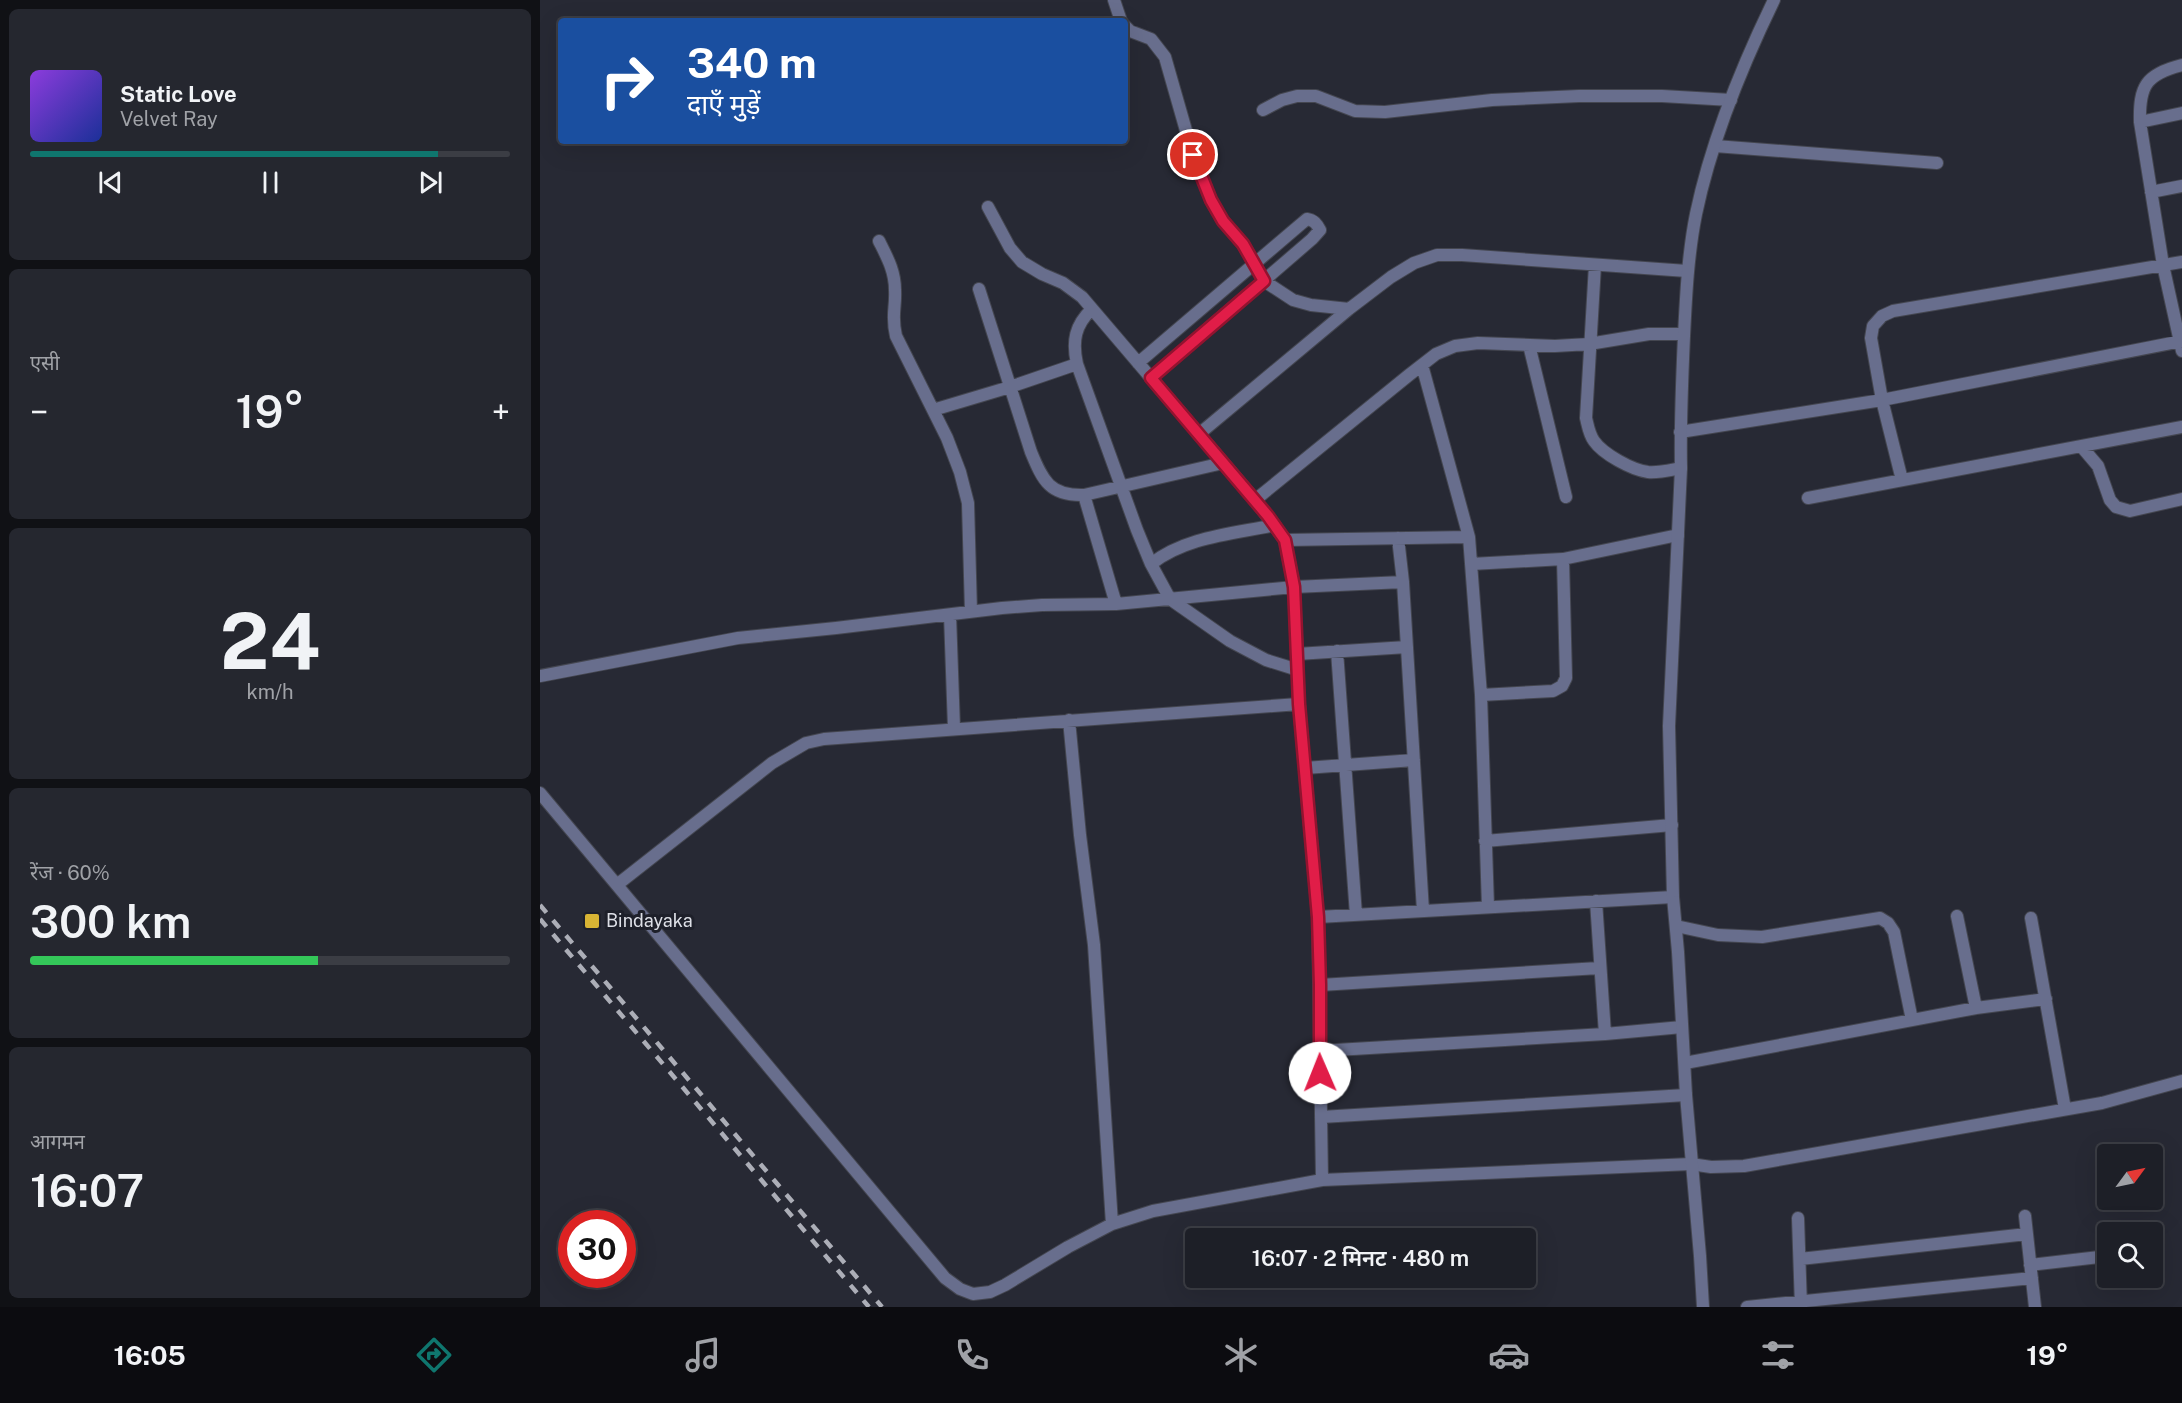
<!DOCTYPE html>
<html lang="hi">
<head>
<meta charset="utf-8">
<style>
  body { margin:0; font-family:"Public Sans","Noto Sans Devanagari",sans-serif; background:#25272f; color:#f1f3f6; height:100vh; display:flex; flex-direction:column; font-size:22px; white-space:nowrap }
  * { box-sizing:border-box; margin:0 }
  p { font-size:20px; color:#a0a2a7 }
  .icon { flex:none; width:33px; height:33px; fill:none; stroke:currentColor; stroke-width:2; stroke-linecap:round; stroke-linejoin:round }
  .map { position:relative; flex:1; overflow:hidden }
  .sheet { display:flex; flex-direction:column; gap:9px; padding:9px; background:#101115; width:540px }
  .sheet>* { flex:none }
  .top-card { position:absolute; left:18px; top:18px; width:570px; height:126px; border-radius:6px; box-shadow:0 6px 24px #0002,0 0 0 2px #3b3d44; background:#1a4fa0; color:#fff; overflow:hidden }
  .needle { width:39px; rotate:57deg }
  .controls { position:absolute; left:1557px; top:1144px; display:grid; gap:12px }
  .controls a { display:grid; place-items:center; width:66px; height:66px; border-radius:6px; background:#1d1f27; box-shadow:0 6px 24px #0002,0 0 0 2px #3b3d44; font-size:30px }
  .speed { position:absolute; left:18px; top:1210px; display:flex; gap:12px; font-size:30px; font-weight:700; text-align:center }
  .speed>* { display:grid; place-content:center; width:78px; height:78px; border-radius:50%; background:#1d1f27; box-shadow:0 6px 24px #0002,0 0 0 2px #3b3d44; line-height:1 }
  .speed .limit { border:9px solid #d22; background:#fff; color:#111 }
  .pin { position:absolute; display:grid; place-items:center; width:51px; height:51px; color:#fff; margin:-26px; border:3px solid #fff; border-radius:50%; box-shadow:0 2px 6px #0007 }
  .me { position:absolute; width:66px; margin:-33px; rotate:359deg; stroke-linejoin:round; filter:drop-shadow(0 0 4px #0008) }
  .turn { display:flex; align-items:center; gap:21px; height:126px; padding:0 30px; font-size:27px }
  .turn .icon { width:78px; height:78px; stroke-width:2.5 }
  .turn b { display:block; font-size:42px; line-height:51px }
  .big { font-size:45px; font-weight:600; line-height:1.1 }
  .sheet .tile { flex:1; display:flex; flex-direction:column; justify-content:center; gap:9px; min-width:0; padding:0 21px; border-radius:9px; background:#25272f }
  .sheet .dial { align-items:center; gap:0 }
  .dial b { font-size:78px; line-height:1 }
  .song { display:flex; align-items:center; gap:18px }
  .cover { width:72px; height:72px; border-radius:9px; background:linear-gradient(135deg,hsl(270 70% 55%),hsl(230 70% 35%)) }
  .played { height:6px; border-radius:3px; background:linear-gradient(90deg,#0f766e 85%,#3b3d44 85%) }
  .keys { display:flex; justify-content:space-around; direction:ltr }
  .heat { display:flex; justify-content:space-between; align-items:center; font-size:33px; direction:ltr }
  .charge { height:9px; border-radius:4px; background:linear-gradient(90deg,#34c759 60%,#3b3d44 0) }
  .trip { position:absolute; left:645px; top:1228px; width:351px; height:60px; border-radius:6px; background:#1d1f27; box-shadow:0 6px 24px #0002,0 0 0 2px #3b3d44; font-weight:600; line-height:60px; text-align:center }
  .tab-bar { display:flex; height:96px; justify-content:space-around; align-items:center; background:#0c0c10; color:#a0a2a7 }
  .tab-bar .icon { width:42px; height:42px }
  .tab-bar .selected { color:#0f766e }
  .tab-bar b { font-size:27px; color:#f1f3f6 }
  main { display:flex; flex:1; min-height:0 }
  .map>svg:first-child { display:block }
</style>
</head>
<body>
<main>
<section class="sheet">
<div class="tile">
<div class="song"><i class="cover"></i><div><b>Static Love</b><p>Velvet Ray</p></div></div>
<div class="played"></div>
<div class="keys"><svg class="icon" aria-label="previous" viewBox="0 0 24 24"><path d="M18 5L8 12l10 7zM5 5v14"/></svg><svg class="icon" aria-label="pause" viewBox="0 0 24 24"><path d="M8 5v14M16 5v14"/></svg><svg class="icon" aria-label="next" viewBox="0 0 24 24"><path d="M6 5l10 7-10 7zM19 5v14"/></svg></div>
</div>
<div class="tile"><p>एसी</p>
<div class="heat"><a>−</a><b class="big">19°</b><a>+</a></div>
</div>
<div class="tile dial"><b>24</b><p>km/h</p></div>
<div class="tile"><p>रेंज · 60%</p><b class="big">300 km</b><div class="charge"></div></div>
<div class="tile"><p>आगमन</p><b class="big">16:07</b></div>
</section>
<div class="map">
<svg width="1642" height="1307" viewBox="0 0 1642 1307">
  <rect width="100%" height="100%" fill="#272934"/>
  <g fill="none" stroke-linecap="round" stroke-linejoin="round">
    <defs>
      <path id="minor" d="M574,0L581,21
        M585,26L590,31L611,39L625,57L653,155L671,200L683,221L703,244L724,281L753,300L771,305L809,309
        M1642,65C1606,74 1599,86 1600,122L1623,265L1642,351
        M723,110L742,100L757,96H776L815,111L845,112L952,100L1039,96H1122L1191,100
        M1600,122L1642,113
        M1175,146L1397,163
        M1611,192L1642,186
        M448,207L470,248L482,262L502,274L523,283L542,297L715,500L745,540L754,587L759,704L778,917
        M339,241C347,257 355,271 355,290C356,309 351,315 356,336L407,438L420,472L428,503L431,612
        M1055,265L1046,418C1048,426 1049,434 1054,441C1063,454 1092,470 1108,472C1119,473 1130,470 1141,468
        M439,289L491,452C503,481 510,496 544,495L683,463
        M552,309C535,325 532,341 537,364L597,530L611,564L630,599L690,641L726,660L758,670
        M989,345L1026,497
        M598,363L761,224L767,219C774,220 777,224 780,230L772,239L611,378
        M882,365L929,537
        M393,410L470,387L537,364
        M1140,432L1342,400L1642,341
        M659,434L809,309L851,277L874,263L897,255H922L1147,271
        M1541,446L1558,466L1570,500L1576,507L1590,511L1642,499
        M1362,480L1342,400L1331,338L1333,326L1342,316L1353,311L1642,262
        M544,495L576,604
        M1268,498L1642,427
        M715,500L869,375L896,354L915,346L938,343L1015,346L1049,344L1109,334H1144
        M858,538L863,582L883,911
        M745,540L929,537L941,695L948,907
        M611,564C645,537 692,534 735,525
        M931,564L1023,559L1138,535
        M410,615L414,728
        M797,651L816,915
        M757,654L867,647
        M0,676L198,638L296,628L462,608L502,605L576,604L754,587L863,582
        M941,695L1013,691L1022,686L1026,678L1023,559
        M529,720L540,835L554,945L572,1224
        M765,768L874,760
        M0,793L405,1278L420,1289L433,1294L450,1292L465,1285L528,1247L572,1224L613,1211L782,1180
        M945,841L1132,825
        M78,884L232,763L266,743L284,739L759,704
        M1133,897L778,917L782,1180L1151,1164L1171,1167L1204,1166L1562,1103L1642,1081
        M1056,901L1065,1034
        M1417,916L1436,1008
        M1491,918L1525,1109
        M1136,926L1178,935L1222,937L1340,918L1348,923L1354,932L1372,1020
        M780,985L1059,968
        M779,1051L1065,1034L1142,1027
        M1145,1063L1436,1008L1506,999
        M781,1117L1146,1095
        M1485,1216L1495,1307
        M1258,1218L1261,1307
        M1260,1259L1487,1234
        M1490,1265L1568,1256
        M1207,1307L1492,1278"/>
      <path id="tertiary" d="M1163,1307L1160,1256L1146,1095L1138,952L1133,897L1129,726L1141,468C1140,424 1142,380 1144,336C1146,295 1148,254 1156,214C1171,142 1202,66 1234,0"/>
    </defs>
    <use href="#minor" stroke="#444650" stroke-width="14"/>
    <use href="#tertiary" stroke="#444650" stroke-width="14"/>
    <use href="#minor" stroke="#686e8d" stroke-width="12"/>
    <use href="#tertiary" stroke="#686e8d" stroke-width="12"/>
    <path stroke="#acaeb7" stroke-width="4.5" stroke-dasharray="10 10" stroke-linecap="butt" d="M0,905L342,1307
      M0,919L329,1307"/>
  </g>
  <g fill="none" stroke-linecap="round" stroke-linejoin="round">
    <defs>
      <path id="route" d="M653,155L671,200L683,221L703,244L724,281L611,378L728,516L745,540L754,587L759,704L778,917L780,985V1073"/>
    </defs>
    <use href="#route" stroke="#92132f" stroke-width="15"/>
    <use href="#route" stroke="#e11d48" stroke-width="10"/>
  </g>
  <rect fill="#d8b434" stroke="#1e202a" stroke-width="2" x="44" y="913" width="16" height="16" rx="3"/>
  <g text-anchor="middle" stroke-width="6" stroke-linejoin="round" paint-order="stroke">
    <g font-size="18" fill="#dddfe6" stroke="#1e202a" text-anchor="start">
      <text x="66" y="927">Bindayaka</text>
    </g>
  </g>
</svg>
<div class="controls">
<a><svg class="needle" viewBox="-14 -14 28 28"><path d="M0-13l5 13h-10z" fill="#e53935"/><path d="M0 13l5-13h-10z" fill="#a0a2a7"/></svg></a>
<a><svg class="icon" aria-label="search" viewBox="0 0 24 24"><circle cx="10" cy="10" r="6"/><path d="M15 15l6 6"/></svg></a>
</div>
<div class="speed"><div class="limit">30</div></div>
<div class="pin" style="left:653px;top:155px;background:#d93025"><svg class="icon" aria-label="arrive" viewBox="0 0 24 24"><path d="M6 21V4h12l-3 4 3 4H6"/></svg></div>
<svg class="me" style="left:780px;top:1073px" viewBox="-20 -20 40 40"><circle r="19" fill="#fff"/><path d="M0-13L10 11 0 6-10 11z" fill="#e11d48"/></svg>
<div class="trip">16:07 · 2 मिनट · 480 m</div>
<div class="top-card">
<div class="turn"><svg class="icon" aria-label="right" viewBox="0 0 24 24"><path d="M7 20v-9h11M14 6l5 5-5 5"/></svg><div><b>340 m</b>दाएँ मुड़ें</div></div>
</div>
</div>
</main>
<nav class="tab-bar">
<b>16:05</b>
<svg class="icon selected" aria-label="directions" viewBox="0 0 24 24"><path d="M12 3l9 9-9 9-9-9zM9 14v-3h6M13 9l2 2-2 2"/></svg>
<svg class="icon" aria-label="music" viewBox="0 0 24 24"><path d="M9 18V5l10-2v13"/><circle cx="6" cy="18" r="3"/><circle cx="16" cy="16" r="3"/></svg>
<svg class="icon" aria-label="phone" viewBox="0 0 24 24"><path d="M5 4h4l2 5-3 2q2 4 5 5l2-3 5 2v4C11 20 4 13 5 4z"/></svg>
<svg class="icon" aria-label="climate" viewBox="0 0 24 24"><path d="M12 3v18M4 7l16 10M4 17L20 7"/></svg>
<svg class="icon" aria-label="car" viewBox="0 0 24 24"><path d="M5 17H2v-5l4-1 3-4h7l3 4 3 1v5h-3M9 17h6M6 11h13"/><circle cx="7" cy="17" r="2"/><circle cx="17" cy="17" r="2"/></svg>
<svg class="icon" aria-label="filters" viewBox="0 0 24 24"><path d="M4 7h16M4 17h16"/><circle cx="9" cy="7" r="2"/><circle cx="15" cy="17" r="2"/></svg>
<b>19°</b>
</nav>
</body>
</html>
